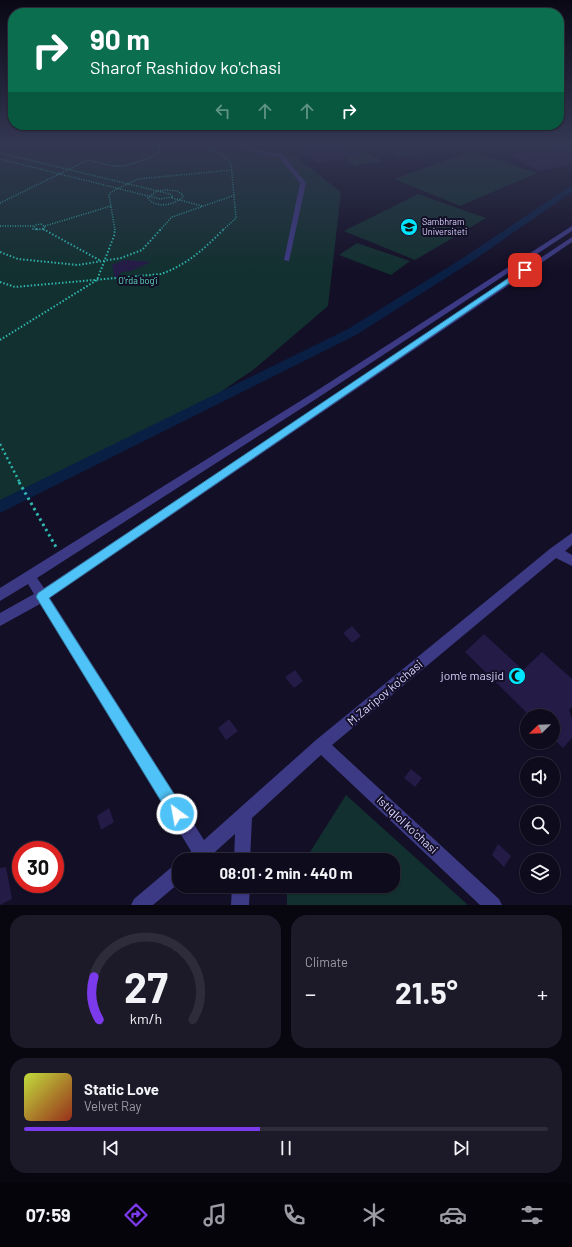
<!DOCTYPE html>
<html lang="en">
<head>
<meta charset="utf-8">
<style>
  body { margin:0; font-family:Barlow,sans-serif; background:#1c1929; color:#f1f3f6; height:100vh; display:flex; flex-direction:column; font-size:15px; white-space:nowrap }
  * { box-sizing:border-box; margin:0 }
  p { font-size:13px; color:#9b9ba3 }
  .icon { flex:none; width:22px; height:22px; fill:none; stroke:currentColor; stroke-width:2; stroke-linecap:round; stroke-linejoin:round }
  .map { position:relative; height:905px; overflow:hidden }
  .sheet { display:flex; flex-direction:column; gap:10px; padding:10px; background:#08060f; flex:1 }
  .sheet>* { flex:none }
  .top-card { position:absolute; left:8px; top:8px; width:556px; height:122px; border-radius:16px; box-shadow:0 1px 3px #0004,0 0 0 1px #2e2b3b; background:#0b6e4f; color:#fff; overflow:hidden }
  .needle { width:26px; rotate:247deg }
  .controls { position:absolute; left:520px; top:709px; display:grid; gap:8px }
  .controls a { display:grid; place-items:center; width:40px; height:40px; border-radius:50%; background:#0e0b1c; box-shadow:0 1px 3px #0004,0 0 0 1px #2e2b3b; font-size:20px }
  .speed { position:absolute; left:12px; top:841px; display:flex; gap:8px; font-size:20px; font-weight:700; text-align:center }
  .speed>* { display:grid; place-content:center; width:52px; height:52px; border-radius:50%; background:#0e0b1c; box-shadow:0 1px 3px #0004,0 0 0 1px #2e2b3b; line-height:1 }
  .speed .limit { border:6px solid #d22; background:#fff; color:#111 }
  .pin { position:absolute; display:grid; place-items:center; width:34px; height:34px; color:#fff; margin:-17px; border-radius:8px; box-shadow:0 2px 6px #0006 }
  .me { position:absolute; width:44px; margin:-22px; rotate:328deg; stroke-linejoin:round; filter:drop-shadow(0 0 3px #0008) }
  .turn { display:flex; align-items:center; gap:14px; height:84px; padding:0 16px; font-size:18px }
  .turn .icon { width:52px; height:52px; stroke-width:2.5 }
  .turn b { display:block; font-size:28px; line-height:34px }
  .lanes { display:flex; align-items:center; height:38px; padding:0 16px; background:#0003; justify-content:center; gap:20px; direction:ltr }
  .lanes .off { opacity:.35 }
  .big { font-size:30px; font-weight:700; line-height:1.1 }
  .sheet .card { flex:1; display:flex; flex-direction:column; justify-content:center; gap:6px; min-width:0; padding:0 14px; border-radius:16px; background:#1c1929 }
  .sheet .dial { align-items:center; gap:0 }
  .dial svg { height:104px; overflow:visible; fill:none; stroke:#2e2b3b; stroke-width:7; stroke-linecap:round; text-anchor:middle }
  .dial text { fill:#f1f3f6; stroke:none }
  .song { display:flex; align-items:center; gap:12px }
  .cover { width:48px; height:48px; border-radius:6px; background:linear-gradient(135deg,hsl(70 70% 55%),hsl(10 70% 35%)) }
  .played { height:4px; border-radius:2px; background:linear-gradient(90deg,#7c3aed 45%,#2e2b3b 45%) }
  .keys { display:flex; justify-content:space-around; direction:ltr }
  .heat { display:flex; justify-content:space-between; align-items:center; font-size:22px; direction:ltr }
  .sheet .tiles { flex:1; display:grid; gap:10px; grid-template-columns:1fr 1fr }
  .card:last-child { grid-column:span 2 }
  .trip { position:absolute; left:172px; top:853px; width:228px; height:40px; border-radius:16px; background:#0e0b1c; box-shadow:0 1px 3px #0004,0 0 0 1px #2e2b3b; font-weight:700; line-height:40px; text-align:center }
  .dock { display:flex; height:64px; justify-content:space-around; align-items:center; background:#06040b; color:#9b9ba3 }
  .dock .icon { width:28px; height:28px }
  .dock .active { color:#7c3aed }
  .dock b { font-size:18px; color:#f1f3f6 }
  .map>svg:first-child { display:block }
</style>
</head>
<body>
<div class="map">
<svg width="572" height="905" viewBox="0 0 572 905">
  <rect width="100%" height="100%" fill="#130f26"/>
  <path fill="#12302f" d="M0,145H245L292,154L341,192L328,306L253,370L213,397L0,504Z
    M410,145H438L454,147L398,157L395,151L412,149Z
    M358,147L382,161L356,166L344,158L360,155L350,148Z
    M472,151L537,173L460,206L394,179Z
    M418,194L486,218L415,260L344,231Z
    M357,243L410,261L391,275L339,255Z
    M346,795L468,905H287V890L289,886H393V860H305Z"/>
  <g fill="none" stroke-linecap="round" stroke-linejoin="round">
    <path fill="#0a1f44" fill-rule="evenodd" d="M572,185V192L471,262L356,335L0,513V500L348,329L463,258Z"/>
  </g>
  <path fill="#241b47" d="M291,145H343L360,155L318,163Z
    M563,145L572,149V164L540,171L508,155Z
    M124,260H128L151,262L131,271L122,272L115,279L112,265Z
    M352,626L361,636L352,643L343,633Z
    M484,634L523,670L542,652L572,679V707L569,710L572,719V738L563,748L553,738V716H530L465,652Z
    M295,670L303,681L294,688L285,677Z
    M229,719L238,731L226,740L218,728Z
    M411,769L422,778L415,787L404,778Z
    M109,808L114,822L101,830L97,816Z
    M498,844L511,856L504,867L492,855Z
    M6,867L12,899L0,905V868Z"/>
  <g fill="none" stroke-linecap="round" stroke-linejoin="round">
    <path stroke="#2fb8b0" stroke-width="1.5" stroke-dasharray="1 1.5" stroke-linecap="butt" d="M195,145L220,153L231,163L236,218L223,230
      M0,153L170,194L173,197L160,199L0,159
      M167,190L177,191L183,195V197C174,205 156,209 148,198L157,191Z
      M172,198L202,206
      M0,203L88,160L113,166H125L152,157L160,151L159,147L153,146L154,145
      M41,224L45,227L39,230L33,229L36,225Z
      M0,226H34
      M45,226L111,206
      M42,229L45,230
      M115,230L109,195L111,192L138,179L232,170
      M160,230L172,217L235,195"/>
    <path stroke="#2fb8b0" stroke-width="2" stroke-dasharray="1.5 2" stroke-linecap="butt" d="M36,229H40
      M43,229L101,261
      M0,252L18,259L78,265L121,258L142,250L161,229
      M0,282L15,287L161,274C187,265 205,248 224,229
      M0,340L97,280L114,236L115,229"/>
    <path stroke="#2fb8b0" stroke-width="2.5" stroke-dasharray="2 3" stroke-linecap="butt" d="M0,444L20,483"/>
    <path stroke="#2fb8b0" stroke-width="3" stroke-dasharray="2.5 3.5" stroke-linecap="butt" d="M19,482L56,547"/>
    <path fill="#3d3a85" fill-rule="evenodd" d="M225,145H233L283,155L306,183L289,261L284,260L300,183L279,157Z
      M572,226V231L316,399L37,578L44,588L572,237V242L50,598L204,840L316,740L551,548L572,533V545L565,551L572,555V566L556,558L332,745L499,899L502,905H480L321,755L252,818L250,860H234L235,834L206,860H186L191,851L40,604L0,626V613L34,594L28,584L0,601V588L310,395Z
      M179,863V883L153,905H131L134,899L173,866Z
      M232,886H250L249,905H231Z"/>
  </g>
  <linearGradient id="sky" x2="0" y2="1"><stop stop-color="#0a0815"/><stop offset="0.53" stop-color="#333752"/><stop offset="1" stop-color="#333752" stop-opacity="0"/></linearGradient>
  <rect width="572" height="272" fill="url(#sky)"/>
  <path fill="#4fc3f7" stroke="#337fa1" d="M522,269L528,270L49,598L183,808L185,814L183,819L177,821L172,819L38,600L36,597L38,593Z"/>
  <defs>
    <symbol id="university-disc" viewBox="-11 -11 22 22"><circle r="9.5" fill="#00e5ff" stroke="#130f26"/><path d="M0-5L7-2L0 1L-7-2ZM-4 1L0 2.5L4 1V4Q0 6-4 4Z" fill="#111"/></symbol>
    <symbol id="mosque-disc" viewBox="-11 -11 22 22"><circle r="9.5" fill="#00e5ff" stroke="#130f26"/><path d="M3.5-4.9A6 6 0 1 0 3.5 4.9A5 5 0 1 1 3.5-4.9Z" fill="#111"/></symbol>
  </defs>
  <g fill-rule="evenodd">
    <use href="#university-disc" x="399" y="217" width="20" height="20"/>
    <use href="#mosque-disc" x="507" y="666" width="20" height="20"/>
  </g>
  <g text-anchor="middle" stroke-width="4" stroke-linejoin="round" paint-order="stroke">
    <g font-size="9" fill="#d9d4ff" stroke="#130f26" text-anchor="start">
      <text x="422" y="225">Sambhram<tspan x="422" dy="10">Universiteti</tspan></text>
    </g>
    <g font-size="9" fill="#5fe0c0" stroke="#130f26">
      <text x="138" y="284">O’rda bog’i</text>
    </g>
    <g font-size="12" fill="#d9d4ff" stroke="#130f26" text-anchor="end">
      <text x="504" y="680">jom'e masjid</text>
    </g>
    <g font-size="12" fill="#d9d4ff" stroke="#130f26">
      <text transform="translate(385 693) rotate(-40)" y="4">M.Zaripov ko'chasi</text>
      <text transform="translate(407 825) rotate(43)" y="4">Istiqlol ko'chasi</text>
    </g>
  </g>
</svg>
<div class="controls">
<a><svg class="needle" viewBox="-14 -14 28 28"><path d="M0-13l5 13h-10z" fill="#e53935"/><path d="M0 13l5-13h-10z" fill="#9b9ba3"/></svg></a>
<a><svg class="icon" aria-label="sound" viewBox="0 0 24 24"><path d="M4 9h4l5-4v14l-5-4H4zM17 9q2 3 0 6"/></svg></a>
<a><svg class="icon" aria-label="search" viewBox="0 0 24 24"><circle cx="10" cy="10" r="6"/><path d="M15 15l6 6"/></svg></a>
<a><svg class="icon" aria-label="layers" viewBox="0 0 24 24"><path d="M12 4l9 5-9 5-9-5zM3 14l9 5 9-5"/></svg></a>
</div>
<div class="speed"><div class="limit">30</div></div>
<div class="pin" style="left:525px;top:270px;background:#d93025"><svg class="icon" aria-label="arrive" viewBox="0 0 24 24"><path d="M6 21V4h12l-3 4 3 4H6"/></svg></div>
<svg class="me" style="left:177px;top:814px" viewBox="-20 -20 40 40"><circle r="17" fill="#4fc3f7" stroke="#fff" stroke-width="3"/><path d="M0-11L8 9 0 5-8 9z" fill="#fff"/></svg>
<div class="trip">08:01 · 2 min · 440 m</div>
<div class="top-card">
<div class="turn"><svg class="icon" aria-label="right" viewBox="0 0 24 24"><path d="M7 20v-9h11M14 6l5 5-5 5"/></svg><div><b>90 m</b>Sharof Rashidov ko'chasi</div></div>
<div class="lanes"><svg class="icon off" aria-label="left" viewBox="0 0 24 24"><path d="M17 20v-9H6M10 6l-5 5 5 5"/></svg><svg class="icon off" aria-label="ahead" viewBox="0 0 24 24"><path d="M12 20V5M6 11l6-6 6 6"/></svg><svg class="icon off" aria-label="ahead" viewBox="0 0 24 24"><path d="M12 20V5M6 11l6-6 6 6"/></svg><svg class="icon" aria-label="right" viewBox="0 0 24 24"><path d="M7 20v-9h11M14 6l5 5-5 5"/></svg></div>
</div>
</div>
<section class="sheet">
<div class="tiles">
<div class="card dial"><svg viewBox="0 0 100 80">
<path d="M14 69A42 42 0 1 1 86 69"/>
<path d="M14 69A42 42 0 0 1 10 36" stroke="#7c3aed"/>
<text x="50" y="56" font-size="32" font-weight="700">27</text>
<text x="50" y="72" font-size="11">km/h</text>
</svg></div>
<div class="card"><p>Climate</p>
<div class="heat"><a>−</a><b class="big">21.5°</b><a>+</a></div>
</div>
<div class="card">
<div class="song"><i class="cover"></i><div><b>Static Love</b><p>Velvet Ray</p></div></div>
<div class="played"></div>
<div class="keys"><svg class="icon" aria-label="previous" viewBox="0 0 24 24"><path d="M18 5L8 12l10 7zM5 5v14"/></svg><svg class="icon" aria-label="pause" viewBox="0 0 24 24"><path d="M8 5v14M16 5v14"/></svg><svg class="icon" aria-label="next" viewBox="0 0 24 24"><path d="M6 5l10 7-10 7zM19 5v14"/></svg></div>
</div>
</div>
</section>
<nav class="dock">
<b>07:59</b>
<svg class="icon active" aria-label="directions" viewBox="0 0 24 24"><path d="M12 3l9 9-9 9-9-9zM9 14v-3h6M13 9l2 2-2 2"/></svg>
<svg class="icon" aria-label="music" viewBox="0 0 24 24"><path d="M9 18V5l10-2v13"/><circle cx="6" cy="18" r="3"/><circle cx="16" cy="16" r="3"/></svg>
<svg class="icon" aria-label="phone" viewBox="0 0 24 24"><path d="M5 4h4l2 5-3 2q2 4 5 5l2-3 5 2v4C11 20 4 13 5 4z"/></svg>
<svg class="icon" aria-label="climate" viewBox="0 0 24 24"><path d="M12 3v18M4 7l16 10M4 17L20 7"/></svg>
<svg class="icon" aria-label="car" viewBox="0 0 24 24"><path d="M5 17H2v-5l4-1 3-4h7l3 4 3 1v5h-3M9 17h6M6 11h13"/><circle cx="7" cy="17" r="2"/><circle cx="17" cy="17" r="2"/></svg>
<svg class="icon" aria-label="filters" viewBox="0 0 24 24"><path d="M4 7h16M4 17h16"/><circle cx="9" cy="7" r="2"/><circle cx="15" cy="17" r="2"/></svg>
</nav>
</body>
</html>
